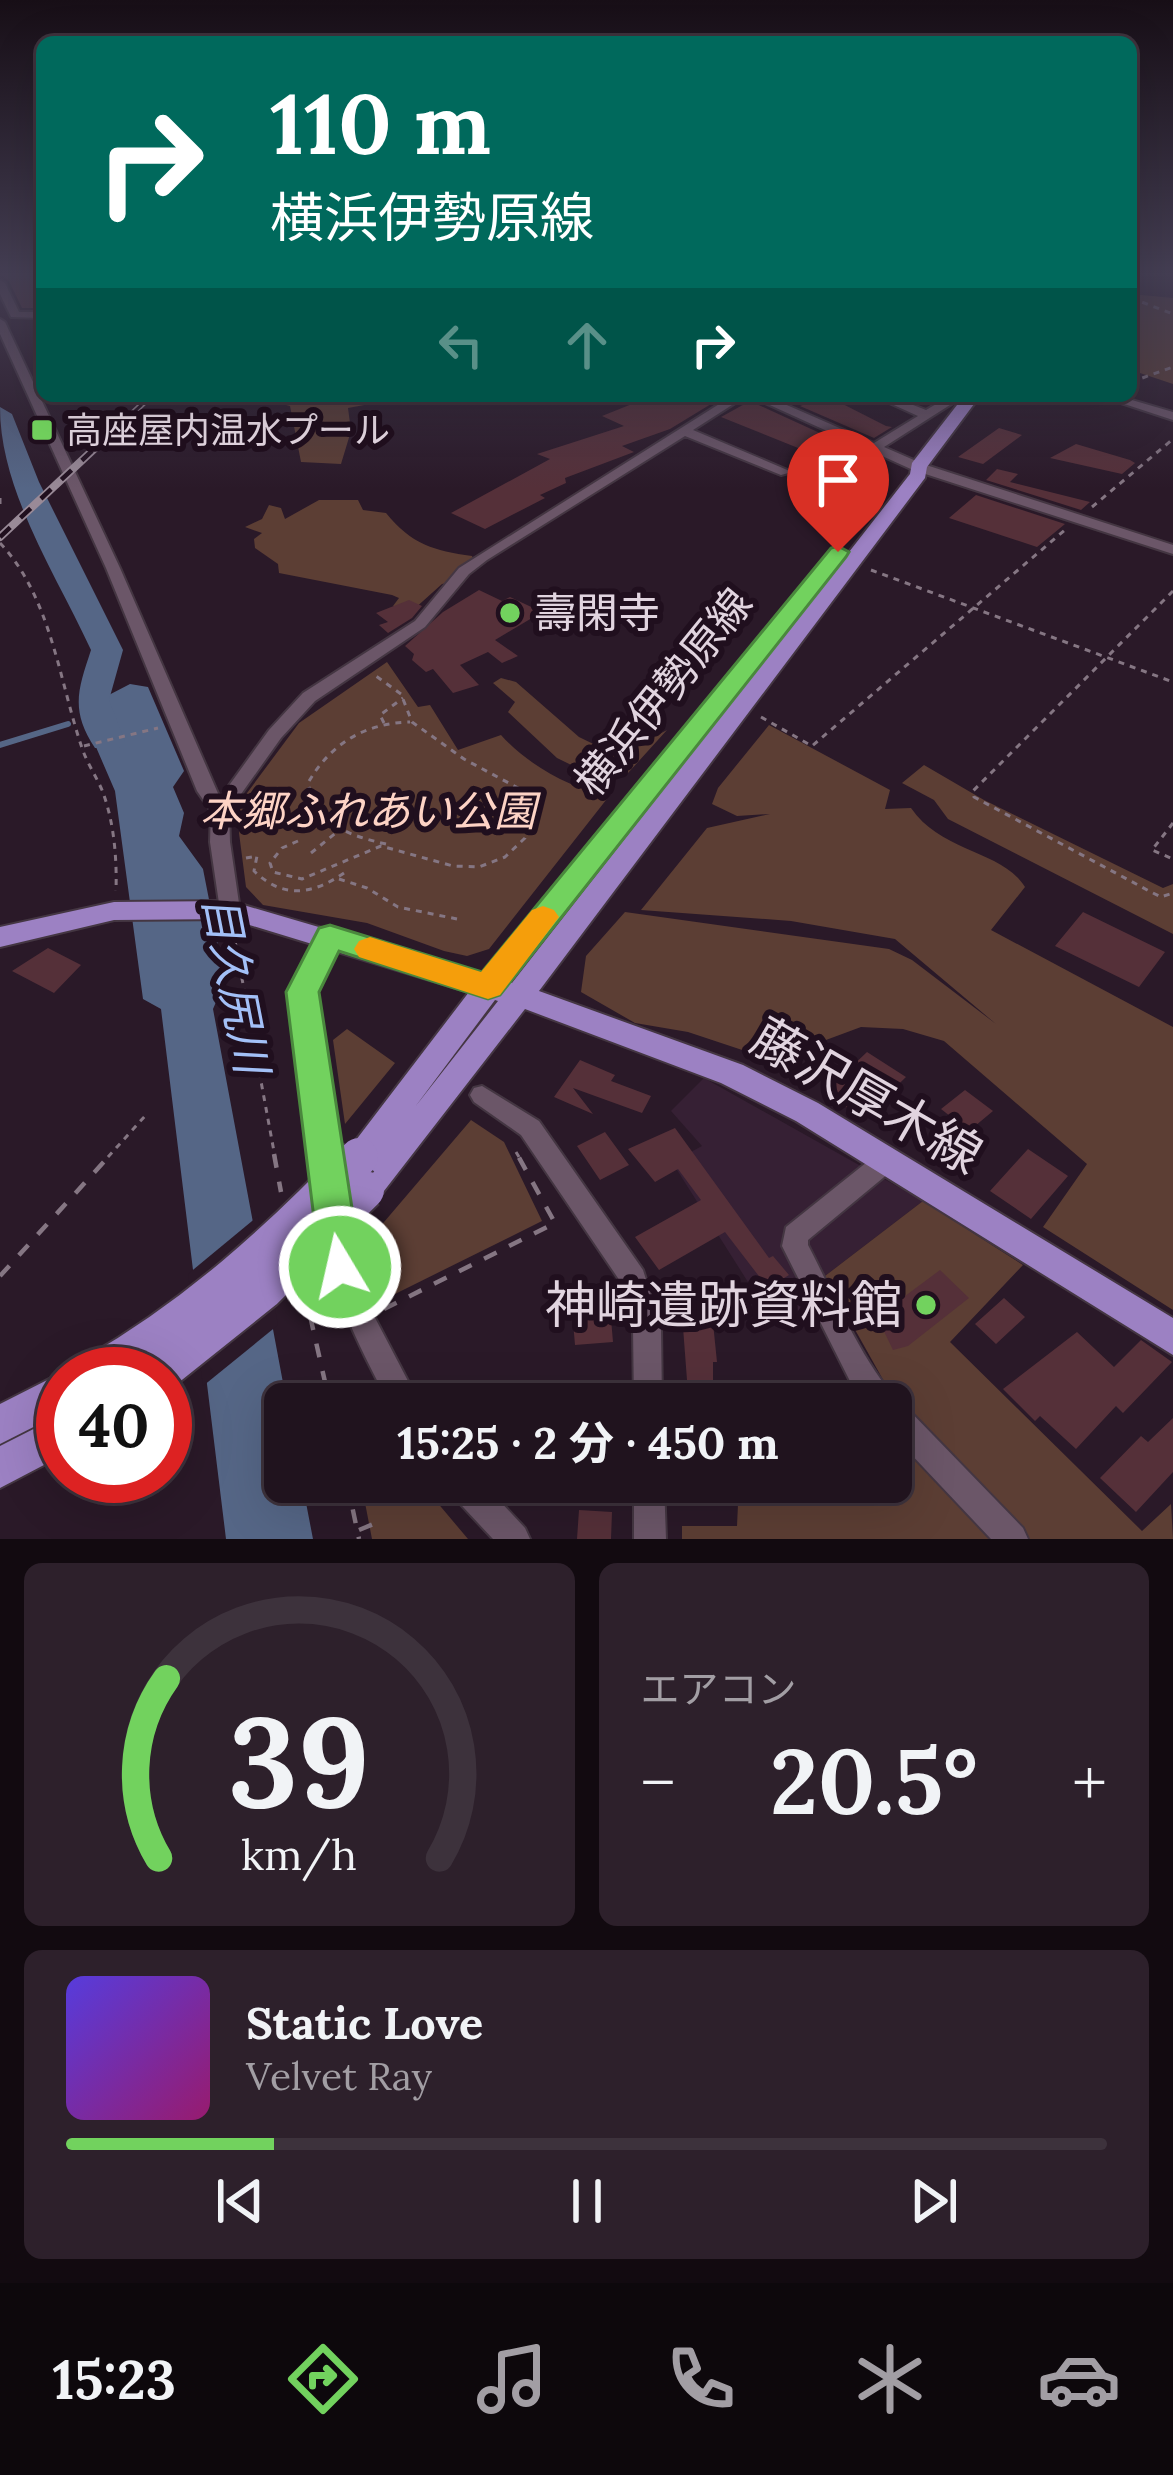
<!DOCTYPE html>
<html lang="ja">
<head>
<meta charset="utf-8">
<style>
  body { margin:0; font-family:Lora,"Noto Sans JP",serif; background:#2d202b; color:#f1f3f6; height:100vh; display:flex; flex-direction:column; font-size:45px; white-space:nowrap }
  * { box-sizing:border-box; margin:0 }
  p { font-size:39px; color:#a29ea4 }
  .icon { flex:none; width:66px; height:66px; fill:none; stroke:currentColor; stroke-width:2; stroke-linecap:round; stroke-linejoin:round }
  .map { position:relative; height:1539px; overflow:hidden }
  .sheet { display:flex; flex-direction:column; gap:24px; padding:24px; background:#120a10; flex:1 }
  .sheet>* { flex:none }
  .guide { position:absolute; left:36px; top:36px; width:1101px; height:366px; border-radius:18px; box-shadow:0 12px 48px #0002,0 0 0 3px #3d323c; background:#00695c; color:#fff; overflow:hidden }
  .speed { position:absolute; left:36px; top:1347px; display:flex; gap:24px; font-size:60px; font-weight:700; text-align:center }
  .speed>* { display:grid; place-content:center; width:156px; height:156px; border-radius:50%; background:#20131e; box-shadow:0 12px 48px #0002,0 0 0 3px #3d323c; line-height:1 }
  .speed .limit { border:18px solid #d22; background:#fff; color:#111 }
  .pin { position:absolute; display:grid; place-items:center; width:102px; height:102px; color:#fff; margin:-123px -51px; border-radius:50% 50% 50% 0; rotate:-45deg; box-shadow:0 0 12px #0007 }
  .pin .icon { rotate:45deg }
  .me { position:absolute; width:132px; margin:-66px; rotate:351deg; stroke-linejoin:round; filter:drop-shadow(0 0 9px #0008) }
  .turn { display:flex; align-items:center; gap:42px; height:252px; padding:0 36px; font-size:54px }
  .turn .icon { width:156px; height:156px; stroke-width:2.5 }
  .turn b { display:block; font-size:84px; line-height:102px }
  .lanes { display:flex; align-items:center; height:114px; padding:0 36px; background:#0003; justify-content:center; gap:60px; direction:ltr }
  .lanes .off { opacity:.35 }
  .big { font-size:90px; font-weight:700; line-height:1.1 }
  .sheet .card { flex:1; display:flex; flex-direction:column; justify-content:center; gap:18px; min-width:0; padding:0 42px; border-radius:18px; background:#2d202b }
  .sheet .dial { align-items:center; gap:0 }
  .dial svg { height:312px; overflow:visible; fill:none; stroke:#3d323c; stroke-width:7; stroke-linecap:round; text-anchor:middle }
  .dial text { fill:#f1f3f6; stroke:none }
  .song { display:flex; align-items:center; gap:36px }
  .cover { width:144px; height:144px; border-radius:18px; background:linear-gradient(135deg,hsl(250 70% 55%),hsl(320 70% 35%)) }
  .played { height:12px; border-radius:6px; background:linear-gradient(90deg,#72d25e 20%,#3d323c 20%) }
  .keys { display:flex; justify-content:space-around; direction:ltr }
  .heat { display:flex; justify-content:space-between; align-items:center; font-size:66px; direction:ltr }
  .sheet .tiles { flex:1; display:grid; gap:24px; grid-template-columns:1fr 1fr }
  .card:last-child { grid-column:span 2 }
  .trip { position:absolute; left:264px; top:1383px; width:648px; height:120px; border-radius:18px; background:#20131e; box-shadow:0 12px 48px #0002,0 0 0 3px #3d323c; font-weight:700; line-height:120px; text-align:center }
  .menu { display:flex; height:192px; justify-content:space-around; align-items:center; background:#0d080c; color:#a29ea4 }
  .menu .icon { width:84px; height:84px }
  .menu .selected { color:#72d25e }
  .menu b { font-size:54px; color:#f1f3f6 }
  .map>svg:first-child { display:block }
</style>
</head>
<body>
<div class="map">
<svg width="1173" height="1539" viewBox="0 0 1173 1539">
  <rect width="100%" height="100%" fill="#2a1928"/>
  <path fill="#362034" d="M704,1078L923,1201L825,1276L836,1296L772,1320L672,1162L702,1146L671,1111Z"/>
  <path fill="#5c3e34" d="M1131,294L1173,298V384L1131,370Z
    M252,396H387L391,400L348,408L351,431L341,464L301,462L290,406Z
    M319,500H358L363,510L386,513C411,544 434,551 472,556L475,563L457,581L442,584L413,610L393,606L399,598L392,595L279,573L278,564L255,548L254,539L262,533L245,527L262,519L269,505L281,508L285,519Z
    M387,662L418,707L430,705L458,750L501,735C527,764 571,790 610,795L489,949L467,956L444,951L367,923L263,905L246,887L239,833L240,810L247,793L299,723Z
    M501,678L516,682L579,737L618,756L667,730L628,773L604,781L557,758L508,712L515,702L493,683Z
    M769,725L890,790L885,809L911,808C942,853 1002,850 1025,887L991,930L1173,1027V1310L1043,1227L1087,1164L944,1041L903,1029L861,1027L772,1060L688,1032L635,1023L581,992L586,956L625,912L889,949L912,960L996,1024L895,939L791,921L641,910L707,828L770,814L737,816L712,804L718,788Z
    M924,765L984,800L1163,888L1173,884V934L948,819L934,800L902,783Z
    M347,1029L395,1063L345,1124L333,1040Z
    M471,1120L504,1142L542,1221L389,1297L367,1242Z
    M923,1201L1023,1265L950,1342L1142,1531L1171,1504L1173,1539H682V1526H737L739,1482H891V1404H878L886,1385L825,1276Z
    M361,1482H420L468,1539H372Z"/>
  <path fill="#556686" d="M130,684L148,687L184,771L173,787L184,813L179,836L203,869L225,981L213,1009L287,1404L285,1482H302L313,1539H226L161,1009L143,999L115,791L80,710Z"/>
  <path fill="#2a1928" d="M258,1216L278,1325L203,1386L188,1274Z"/>
  <g fill="none" stroke-linecap="round" stroke-linejoin="round">
    <path stroke="#556686" stroke-width="6" d="M0,745L68,724"/>
    <path fill="#556686" fill-rule="evenodd" d="M0,407L12,414L39,482L123,650L109,700L125,741L119,748H95C70,710 78,690 91,650C56,574 0,491 0,407Z"/>
  </g>
  <path fill="#553039" d="M0,274H42V308H22L9,281Z
    M652,396L674,403L687,396L711,404L670,429L622,446L634,452L565,478L566,483L540,495L545,498L485,529L451,513L550,459L537,454L624,426L602,416Z
    M827,396L886,426L892,427L874,438L800,406Z
    M750,401L857,450L854,451L877,464L853,472L865,478L843,485L805,465L823,458L721,417Z
    M999,428L1022,435L983,464L958,457Z
    M1076,444L1130,460L1135,463L1122,474L1050,458Z
    M997,469L1018,474L1010,482L1090,502L1081,510L986,480Z
    M976,495L1065,524L1037,547L949,518Z
    M479,590L502,601L510,597L542,612L495,640L518,656L502,663L488,652L460,665L479,685L453,693L433,669L426,672L412,660L414,654L405,646L443,612Z
    M409,600L422,606L412,618L388,633L379,625L388,622L376,613Z
    M1083,912L1165,952L1139,987L1055,946Z
    M48,948L81,965L54,993L12,971Z
    M867,1052L906,1077L863,1119L825,1092Z
    M580,1060L615,1075L611,1081L651,1096L642,1113L573,1088L593,1114L554,1097Z
    M965,1090L993,1111L969,1131L941,1109Z
    M675,1128L769,1258L773,1256L789,1275L768,1288L725,1232L659,1270L635,1237L701,1200L678,1169L655,1182L628,1149Z
    M605,1132L629,1165L600,1180L577,1146Z
    M1028,1149L1068,1176L1031,1219L990,1191Z
    M940,1270L969,1298L908,1346L893,1350L877,1317Z
    M1004,1298L1025,1317L996,1344L975,1324Z
    M610,1307L613,1342L575,1345L572,1310Z
    M712,1313L717,1362H713V1404H680V1380H687L682,1314Z
    M1077,1332L1114,1367L1141,1340L1172,1362L1123,1413L1116,1406L1076,1449L1040,1416L1035,1421L1003,1389Z
    M845,1381L858,1404H789Z
    M1173,1418V1472L1136,1512L1100,1478L1141,1436L1148,1442Z
    M579,1510L612,1512L611,1539H577Z"/>
  <g fill="none" stroke-linecap="round" stroke-linejoin="round">
    <path stroke="#453543" stroke-width="10" stroke-dasharray="10 6" stroke-linecap="butt" d="M20,274L13,275L36,274"/>
    <defs>
      <path id="minor" d="M0,280L5,283L19,312H42V318L11,317L0,294Z
        M0,319L5,322L120,568L220,798L269,730L303,693L415,621L459,568L732,396H746L693,430L792,472L781,475L685,436L487,560L469,574L425,627L315,701L281,738L229,811L230,842L240,910L237,915H223L220,910L210,842L211,811L197,791L106,568L0,334Z
        M750,396H766L874,443L918,416L874,396H890L926,410L950,396H964L884,447L923,464L1173,545V554L913,470Z
        M1100,396H1118L1173,412V420Z
        M330,929L337,931L340,936L313,992L342,1187L338,1195L329,1198L320,1195L316,1187L291,992L323,931Z
        M482,1086L539,1121L643,1270L661,1327L662,1404H634L633,1327L622,1284L521,1135L474,1102L470,1095L474,1088Z
        M886,1151L895,1154L898,1161L895,1168L808,1240V1245C830,1287 868,1375 901,1402L1023,1528L1028,1539H991L891,1433V1404H864L859,1399L782,1246L786,1227L877,1154Z
        M334,1209L343,1212L357,1269L373,1314L420,1404H390C369,1367 309,1251 325,1212Z
        M446,1482H482L525,1528L530,1539H493L450,1493Z
        M634,1482H664L666,1539H634Z"/>
      <path id="major" d="M964,396H980L927,467L925,478L539,991L743,1065L818,1103L1173,1318V1355L796,1121L721,1083L525,1009L377,1200L365,1204L353,1200L348,1190L362,1170L347,1167L343,1157L469,992L230,919L114,920L0,947V927L114,902L230,901L482,975L780,612H794L797,616L794,620L538,943L508,982L512,983L910,474L912,463ZM495,1000L498,1001L415,1107Z
        M63,1372L67,1374H63V1412L0,1444V1404Z
        M63,1414V1455L0,1488V1446Z"/>
    </defs>
    <use href="#minor" stroke="#443642" stroke-width="4"/>
    <use href="#major" stroke="#443642" stroke-width="4"/>
    <path stroke="#857683" stroke-width="3" stroke-dasharray="6 6" stroke-linecap="butt" d="M1131,298L1173,314
      M1131,382L1173,367
      M0,498V508
      M1092,507L1173,439
      M0,543C51,597 59,680 82,748C87,763 96,776 102,790C114,821 117,858 116,891
      M871,570L1173,682
      M1173,591L973,791L974,797L1151,892L1161,897L1173,893
      M761,717L812,746L1066,529
      M384,723L380,715L403,698
      M84,746L158,728
      M1173,823L1152,850L1173,859
      M298,841L282,848L270,863L273,872L302,879L381,846L453,866L479,867L505,857L525,838L532,814L520,789L464,759L412,722L401,694L376,676
      M386,844C347,835 318,825 308,783C330,744 365,723 410,722
      M311,853L337,832
      M246,858L257,856L254,871C283,899 312,895 344,873
      M339,879L367,888L398,907L457,919
      M233,930L275,1157
      M516,1152L519,1157
      M108,1157L145,1116"/>
    <path stroke="#857683" stroke-width="4.5" stroke-dasharray="14 14" stroke-linecap="butt" d="M274,1154L281,1192
      M0,1276L111,1154
      M304,1289L330,1404
      M384,1309L555,1223L517,1154
      M347,1482L359,1539
      M359,1530L381,1521"/>
    <use href="#minor" fill="#6b5668" fill-rule="evenodd"/>
    <use href="#major" fill="#9c81c3" fill-rule="evenodd"/>
    <defs>
      <path id="rail-far1" d="M120,425L151,396"/>
      <path id="rail" d="M0,537L123,422"/>
    </defs>
    <use href="#rail-far1" stroke="#998a97" stroke-width="6"/>
    <use href="#rail" stroke="#998a97" stroke-width="8"/>
    <use href="#rail-far1" stroke="#200f1e" stroke-width="3" stroke-dasharray="10" stroke-linecap="butt"/>
    <use href="#rail" stroke="#200f1e" stroke-width="4.5" stroke-dasharray="14" stroke-linecap="butt"/>
    <defs>
      <path id="major-bridge" d="M95,1374C196,1316 279,1241 359,1157
        M159,1374L264,1290L365,1190"/>
    </defs>
    <use href="#major-bridge" stroke="#443642" stroke-width="42" stroke-linecap="butt"/>
    <use href="#major-bridge" stroke="#9c81c3" stroke-width="38"/>
  </g>
  <linearGradient id="sky" x2="0" y2="1"><stop stop-color="#170e16"/><stop offset="0.56" stop-color="#443e53"/><stop offset="1" stop-color="#443e53" stop-opacity="0"/></linearGradient>
  <rect width="1173" height="489" fill="url(#sky)"/>
  <path fill="#72d25e" stroke="#4a883d" stroke-width="3" d="M838,546L849,552L846,557L500,995L488,999L339,951L319,992L361,1267L355,1279L340,1285L326,1279L320,1267L286,992L319,928L330,925L482,972L831,548Z"/>
  <path fill="#f59e0b" d="M543,906L554,910L559,917L500,995L488,999L359,957L354,949L359,941L370,937L481,972L532,910Z"/>
  <g fill="#72d25e" stroke="#200f1e" stroke-width="4.5">
    <rect x="30" y="418" width="24" height="24" rx="6"/>
    <circle cx="510" cy="613" r="12"/>
    <circle cx="926" cy="1305" r="12"/>
  </g>
  <g text-anchor="middle" stroke-width="12" stroke-linejoin="round" paint-order="stroke">
    <g font-size="36" fill="#e1d4df" stroke="#200f1e" text-anchor="start">
      <text x="66" y="443">高座屋内温水プール</text>
    </g>
    <g font-size="42" fill="#e1d4df" stroke="#200f1e" text-anchor="start">
      <text x="534" y="628">壽閑寺</text>
    </g>
    <g font-size="42" fill="#e1d4df" stroke="#200f1e">
      <text transform="translate(663 692) rotate(-51)" y="15">横浜伊勢原線</text>
    </g>
    <g font-size="42" font-style="italic" fill="#fdd3c5" stroke="#200f1e">
      <text x="368" y="826">本郷ふれあい公園</text>
    </g>
    <g font-size="45" font-style="italic" fill="#a3c0f7" stroke="#200f1e">
      <text transform="translate(236 984) rotate(79)" y="16">目久尻川</text>
    </g>
    <g font-size="51" fill="#e1d4df" stroke="#200f1e">
      <text transform="translate(867 1096) rotate(30)" y="18">藤沢厚木線</text>
    </g>
    <g font-size="51" fill="#e1d4df" stroke="#200f1e" text-anchor="end">
      <text x="902" y="1323">神崎遺跡資料館</text>
    </g>
  </g>
</svg>
<div class="speed"><div class="limit">40</div></div>
<div class="pin" style="left:838px;top:552px;background:#d93025"><svg class="icon" aria-label="arrive" viewBox="0 0 24 24"><path d="M6 21V4h12l-3 4 3 4H6"/></svg></div>
<svg class="me" style="left:340px;top:1267px" viewBox="-20 -20 40 40"><circle r="17" fill="#72d25e" stroke="#fff" stroke-width="3"/><path d="M0-11L8 9 0 5-8 9z" fill="#fff"/></svg>
<div class="trip">15:25 · 2 分 · 450 m</div>
<div class="guide">
<div class="turn"><svg class="icon" aria-label="right" viewBox="0 0 24 24"><path d="M7 20v-9h11M14 6l5 5-5 5"/></svg><div><b>110 m</b>横浜伊勢原線</div></div>
<div class="lanes"><svg class="icon off" aria-label="left" viewBox="0 0 24 24"><path d="M17 20v-9H6M10 6l-5 5 5 5"/></svg><svg class="icon off" aria-label="ahead" viewBox="0 0 24 24"><path d="M12 20V5M6 11l6-6 6 6"/></svg><svg class="icon" aria-label="right" viewBox="0 0 24 24"><path d="M7 20v-9h11M14 6l5 5-5 5"/></svg></div>
</div>
</div>
<section class="sheet">
<div class="tiles">
<div class="card dial"><svg viewBox="0 0 100 80">
<path d="M14 69A42 42 0 1 1 86 69"/>
<path d="M14 69A42 42 0 0 1 16 23" stroke="#72d25e"/>
<text x="50" y="56" font-size="32" font-weight="700">39</text>
<text x="50" y="72" font-size="11">km/h</text>
</svg></div>
<div class="card"><p>エアコン</p>
<div class="heat"><a>−</a><b class="big">20.5°</b><a>+</a></div>
</div>
<div class="card">
<div class="song"><i class="cover"></i><div><b>Static Love</b><p>Velvet Ray</p></div></div>
<div class="played"></div>
<div class="keys"><svg class="icon" aria-label="previous" viewBox="0 0 24 24"><path d="M18 5L8 12l10 7zM5 5v14"/></svg><svg class="icon" aria-label="pause" viewBox="0 0 24 24"><path d="M8 5v14M16 5v14"/></svg><svg class="icon" aria-label="next" viewBox="0 0 24 24"><path d="M6 5l10 7-10 7zM19 5v14"/></svg></div>
</div>
</div>
</section>
<nav class="menu">
<b>15:23</b>
<svg class="icon selected" aria-label="directions" viewBox="0 0 24 24"><path d="M12 3l9 9-9 9-9-9zM9 14v-3h6M13 9l2 2-2 2"/></svg>
<svg class="icon" aria-label="music" viewBox="0 0 24 24"><path d="M9 18V5l10-2v13"/><circle cx="6" cy="18" r="3"/><circle cx="16" cy="16" r="3"/></svg>
<svg class="icon" aria-label="phone" viewBox="0 0 24 24"><path d="M5 4h4l2 5-3 2q2 4 5 5l2-3 5 2v4C11 20 4 13 5 4z"/></svg>
<svg class="icon" aria-label="climate" viewBox="0 0 24 24"><path d="M12 3v18M4 7l16 10M4 17L20 7"/></svg>
<svg class="icon" aria-label="car" viewBox="0 0 24 24"><path d="M5 17H2v-5l4-1 3-4h7l3 4 3 1v5h-3M9 17h6M6 11h13"/><circle cx="7" cy="17" r="2"/><circle cx="17" cy="17" r="2"/></svg>
</nav>
</body>
</html>
